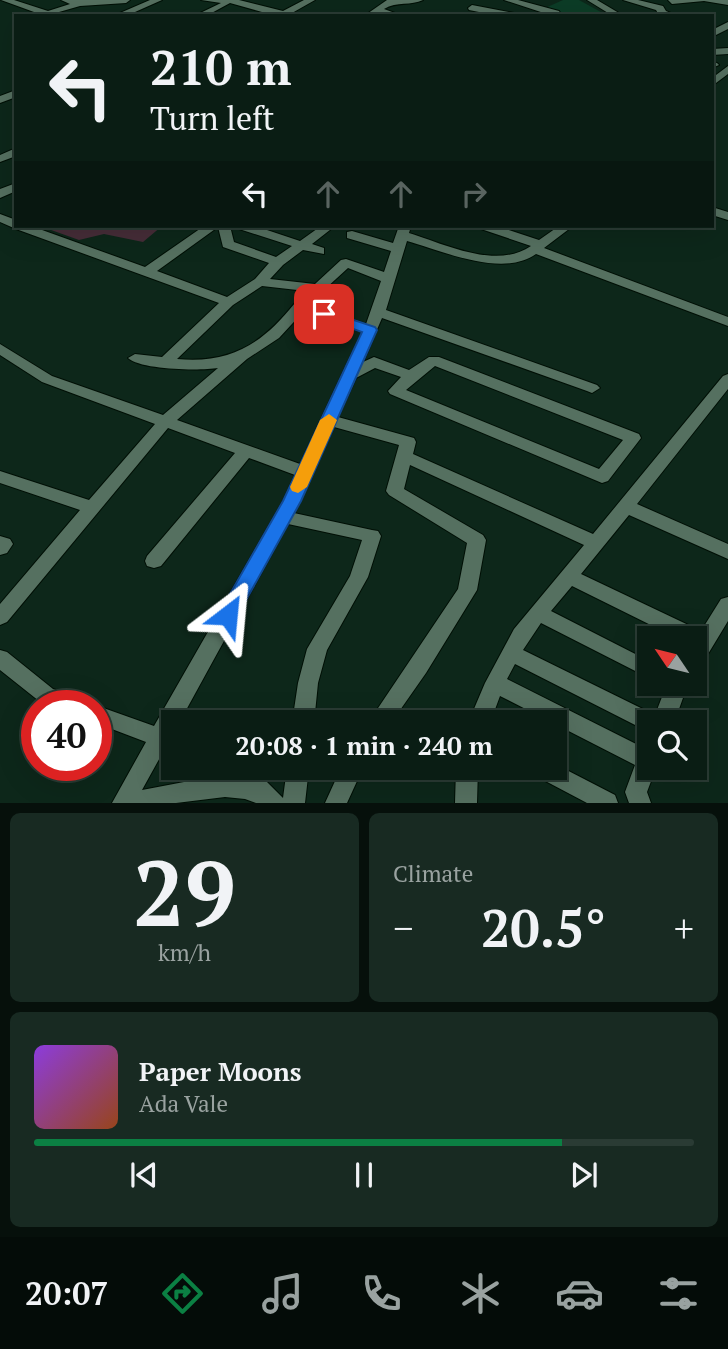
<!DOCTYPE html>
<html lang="en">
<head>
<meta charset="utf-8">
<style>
  body { margin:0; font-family:"PT Serif",serif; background:#182a22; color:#f1f3f6; height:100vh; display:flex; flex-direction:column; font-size:26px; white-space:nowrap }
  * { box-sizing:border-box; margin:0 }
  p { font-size:23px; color:#99a2a0 }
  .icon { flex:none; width:38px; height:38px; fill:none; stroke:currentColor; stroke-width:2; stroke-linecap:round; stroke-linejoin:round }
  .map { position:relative; height:803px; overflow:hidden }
  .side { display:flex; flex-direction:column; gap:10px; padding:10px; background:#06100b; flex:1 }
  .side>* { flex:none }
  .banner { position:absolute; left:14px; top:14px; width:700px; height:214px; border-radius:0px; box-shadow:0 7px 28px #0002,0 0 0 2px #2a3b34; background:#0a1d14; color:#f1f3f6; overflow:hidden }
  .needle { width:46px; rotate:305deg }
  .tools { position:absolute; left:637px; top:626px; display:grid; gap:14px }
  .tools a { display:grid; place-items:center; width:70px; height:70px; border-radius:0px; background:#0a1d14; box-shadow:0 7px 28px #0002,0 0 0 2px #2a3b34; font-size:35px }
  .speed { position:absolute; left:21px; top:690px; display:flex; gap:14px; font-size:35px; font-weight:700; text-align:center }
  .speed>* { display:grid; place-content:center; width:91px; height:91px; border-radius:50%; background:#0a1d14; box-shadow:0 7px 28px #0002,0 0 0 2px #2a3b34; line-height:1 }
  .speed .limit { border:10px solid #d22; background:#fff; color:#111 }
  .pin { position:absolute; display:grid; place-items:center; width:60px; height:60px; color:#fff; margin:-30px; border-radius:14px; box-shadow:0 4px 10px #0006 }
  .me { position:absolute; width:77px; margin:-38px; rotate:29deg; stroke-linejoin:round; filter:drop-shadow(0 0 5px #0008) }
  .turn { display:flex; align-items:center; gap:24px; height:147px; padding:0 21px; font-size:32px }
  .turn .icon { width:91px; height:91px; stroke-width:2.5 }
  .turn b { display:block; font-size:49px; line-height:60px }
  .lanes { display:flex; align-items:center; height:66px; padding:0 21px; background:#0003; justify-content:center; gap:35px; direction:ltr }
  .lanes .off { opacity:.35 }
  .big { font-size:52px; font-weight:600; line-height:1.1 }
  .side .card { flex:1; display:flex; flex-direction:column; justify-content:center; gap:10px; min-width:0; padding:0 24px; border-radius:10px; background:#182a22 }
  .side .dial { align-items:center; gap:0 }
  .dial b { font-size:91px; line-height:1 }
  .song { display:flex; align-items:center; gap:21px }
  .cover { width:84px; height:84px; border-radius:10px; background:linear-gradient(135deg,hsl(270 70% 55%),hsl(20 70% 35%)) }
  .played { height:7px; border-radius:4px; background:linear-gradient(90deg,#0b8043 80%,#2a3b34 80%) }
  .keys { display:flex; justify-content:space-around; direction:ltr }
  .heat { display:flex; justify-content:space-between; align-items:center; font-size:38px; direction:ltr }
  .side .tiles { flex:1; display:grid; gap:10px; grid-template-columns:1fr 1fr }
  .card:last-child { grid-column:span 2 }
  .trip { position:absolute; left:161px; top:710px; width:406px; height:70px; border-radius:0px; background:#0a1d14; box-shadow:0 7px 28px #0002,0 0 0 2px #2a3b34; font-weight:600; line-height:70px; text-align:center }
  .menu { display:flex; height:112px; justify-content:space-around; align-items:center; background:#040c08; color:#99a2a0 }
  .menu .icon { width:49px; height:49px }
  .menu .on { color:#0b8043 }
  .menu b { font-size:32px; color:#f1f3f6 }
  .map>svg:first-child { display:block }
</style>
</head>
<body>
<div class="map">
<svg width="728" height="803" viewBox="0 0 728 803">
  <rect width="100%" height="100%" fill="#0d271a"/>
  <path fill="#0c3c26" d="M563,0H579L608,16H567L543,9Z"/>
  <path fill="#462d38" d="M40,226H162L143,242L104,234L79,240Z"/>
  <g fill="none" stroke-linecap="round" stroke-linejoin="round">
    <defs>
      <path id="minor" d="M1,0H14L48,11L70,4L61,0H130L126,3L80,6L45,16Z
        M150,0H162L126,16H113Z
        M201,0H239L283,11L304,0H315L292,13L296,16H276L230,3L206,16H194L221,3Z
        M387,0H423C411,6 397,1 384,9L403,16L378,13L364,16Z
        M504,0H518L559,11L562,16H553Z
        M587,0H597L624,16H613Z
        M623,0H638L663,6L666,11L678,16L659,15L656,10Z
        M668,0H728V5L704,1L672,4Z
        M472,5L514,13L518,16H499L469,10L468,8Z
        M728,22V29L712,37V30Z
        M728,48V54L712,55V49Z
        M712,62L717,63L719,65L712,68Z
        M728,66V74L712,86V78Z
        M16,90V97L0,103V96Z
        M16,148V156L0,162V155Z
        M16,183V191L0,198V189Z
        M712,207L728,212V220L712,215Z
        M0,214L16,220V226H31L145,267L204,226H230L234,242L276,257L292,246L239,229L237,226H255L300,241L321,226H335L312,244L324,248V254L303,250L283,265L270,279L315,284L341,260L346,259L384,272L391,251L347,238V232L352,231L393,243L399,226H411L409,233C445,244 496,270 531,246L481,229L479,226H497L539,240L559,226H573L544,248L728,317V326L536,254C503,278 442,251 407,241L386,310L597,385L600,388L592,393L587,391L382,318L363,362L374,357L409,370L429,357H439L639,434L641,438L608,481L602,483L390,394L388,391L401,377L375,368L356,378L338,417L414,438L416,442L413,454L593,534L723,376L728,374V389L637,504L728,544V559L629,515L581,574L701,631L721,599L728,597V621L702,664L695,666V639H679L572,586L551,611L649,661V678L541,623L523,650L655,715L667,684H688L674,723H649V731L643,729L515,664L507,679L646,749L649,748V768H656L647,792L651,803H629L625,792L635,765L500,696L490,723H468L485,683L514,629L584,545L410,465L404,489L483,535L486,540L477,590L426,673L391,723H368L458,589L467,543L389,495L386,491L399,445L334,427L294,513L372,530L378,531L381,536L368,577L327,650L318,683L314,723H292L298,683L307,649L350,576L362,540L288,524L179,723H173V734L142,790L205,778L232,777L226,768H253L283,798L287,768H309L305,803H256L245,799L225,797L176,803H112L146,742L96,723L95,705L154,726L283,501L295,475L249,458L161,566L154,568L147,566L145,561L147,556L235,453L168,428L7,622L0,625V604L80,510L0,483V471L89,500L155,424L42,382L0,355V344L52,376L163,415L218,368C200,371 141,370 128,358L135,354L162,357L219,303L16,229L0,222ZM218,227L223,247L269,263L255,279L227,297L157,271ZM348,268L381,281L366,324L300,302L295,303C262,344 231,364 177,359L233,305L262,286L306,291L302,296L309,300L314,299ZM303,312L362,332L300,464L177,420L247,359L279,338ZM435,366L623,440L599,469L406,390Z
        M0,536L10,539L13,544L7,553L0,555Z
        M0,650L7,652L53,689L82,699L84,705H50L39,701L0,670Z
        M555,764L615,795L618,803H587L534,775L531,768H555Z
        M341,768H363L347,803H325Z
        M456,768H478L477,803H455Z"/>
    </defs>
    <use href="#minor" stroke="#000f05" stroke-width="2"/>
    <use href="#minor" fill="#557060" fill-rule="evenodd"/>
  </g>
  <path fill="#1a73e8" stroke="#114b97" stroke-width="2" d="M324,310L375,327L377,330L301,501L235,620L228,623L221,620L218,615L283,501L362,332L319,317L316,314Z"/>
  <path fill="#f59e0b" d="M329,414L337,420L307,487L298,493L292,491L290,487L320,420Z"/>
</svg>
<div class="tools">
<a><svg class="needle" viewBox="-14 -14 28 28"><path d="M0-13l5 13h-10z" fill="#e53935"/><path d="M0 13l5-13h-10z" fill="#99a2a0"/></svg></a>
<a><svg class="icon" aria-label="search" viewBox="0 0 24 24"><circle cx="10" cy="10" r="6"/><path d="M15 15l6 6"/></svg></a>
</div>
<div class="speed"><div class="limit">40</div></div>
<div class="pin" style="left:324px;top:314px;background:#d93025"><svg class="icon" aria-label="arrive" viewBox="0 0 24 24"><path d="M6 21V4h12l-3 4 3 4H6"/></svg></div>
<svg class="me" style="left:228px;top:615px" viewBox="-20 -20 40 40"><path d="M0-17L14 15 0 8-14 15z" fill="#1a73e8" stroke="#fff" stroke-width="4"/></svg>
<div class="trip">20:08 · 1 min · 240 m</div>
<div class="banner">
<div class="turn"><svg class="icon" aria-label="left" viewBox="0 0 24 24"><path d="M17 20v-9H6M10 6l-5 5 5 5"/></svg><div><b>210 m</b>Turn left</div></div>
<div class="lanes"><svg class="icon" aria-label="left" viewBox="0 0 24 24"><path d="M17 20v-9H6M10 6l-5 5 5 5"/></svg><svg class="icon off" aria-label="ahead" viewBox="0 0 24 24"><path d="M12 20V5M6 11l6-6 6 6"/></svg><svg class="icon off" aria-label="ahead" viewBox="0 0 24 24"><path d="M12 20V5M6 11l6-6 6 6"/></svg><svg class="icon off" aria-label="right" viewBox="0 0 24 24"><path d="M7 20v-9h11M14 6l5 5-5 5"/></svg></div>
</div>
</div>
<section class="side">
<div class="tiles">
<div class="card dial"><b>29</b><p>km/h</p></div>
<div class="card"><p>Climate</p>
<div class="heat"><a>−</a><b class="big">20.5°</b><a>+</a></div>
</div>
<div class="card">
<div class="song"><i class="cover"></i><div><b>Paper Moons</b><p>Ada Vale</p></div></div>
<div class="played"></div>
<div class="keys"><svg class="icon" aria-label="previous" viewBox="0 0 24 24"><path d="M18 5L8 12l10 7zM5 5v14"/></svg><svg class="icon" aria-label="pause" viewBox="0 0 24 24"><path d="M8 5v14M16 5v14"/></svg><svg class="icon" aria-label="next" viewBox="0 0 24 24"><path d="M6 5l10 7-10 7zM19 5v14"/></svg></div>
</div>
</div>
</section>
<nav class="menu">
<b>20:07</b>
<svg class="icon on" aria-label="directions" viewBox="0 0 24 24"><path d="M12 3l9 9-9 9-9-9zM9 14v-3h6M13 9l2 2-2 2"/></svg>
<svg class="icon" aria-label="music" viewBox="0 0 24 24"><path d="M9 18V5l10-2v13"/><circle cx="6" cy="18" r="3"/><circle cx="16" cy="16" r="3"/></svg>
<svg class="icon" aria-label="phone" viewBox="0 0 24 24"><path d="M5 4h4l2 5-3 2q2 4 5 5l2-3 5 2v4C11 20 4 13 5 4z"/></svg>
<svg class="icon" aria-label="climate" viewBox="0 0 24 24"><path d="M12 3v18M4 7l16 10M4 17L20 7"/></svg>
<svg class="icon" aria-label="car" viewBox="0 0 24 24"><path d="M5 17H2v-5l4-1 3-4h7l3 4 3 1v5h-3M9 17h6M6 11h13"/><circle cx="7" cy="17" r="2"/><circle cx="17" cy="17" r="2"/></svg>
<svg class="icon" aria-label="filters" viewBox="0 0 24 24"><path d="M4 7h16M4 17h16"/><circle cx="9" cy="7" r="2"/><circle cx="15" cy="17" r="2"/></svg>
</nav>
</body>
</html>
